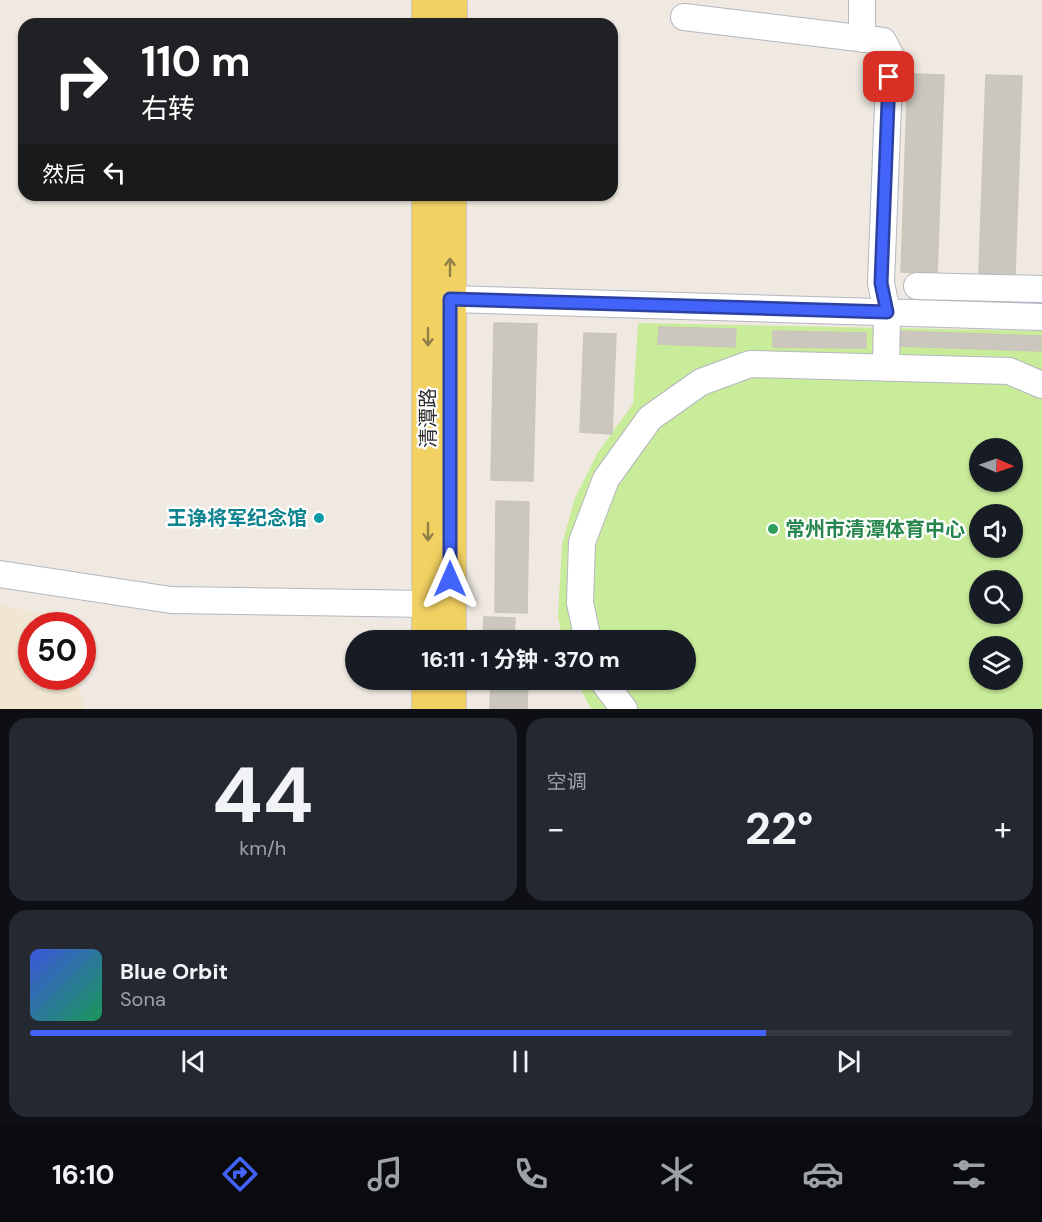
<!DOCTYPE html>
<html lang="zh">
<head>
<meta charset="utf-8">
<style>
  body { margin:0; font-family:"DM Sans","Noto Sans SC",sans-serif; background:#242831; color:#f1f3f6; height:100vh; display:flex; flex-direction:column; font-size:22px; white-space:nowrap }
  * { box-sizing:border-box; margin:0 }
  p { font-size:20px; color:#9ea1a6 }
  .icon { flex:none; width:33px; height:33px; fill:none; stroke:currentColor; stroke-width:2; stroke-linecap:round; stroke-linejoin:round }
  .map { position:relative; height:709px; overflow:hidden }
  .panel { display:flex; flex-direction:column; gap:9px; padding:9px; background:#0d0f14; flex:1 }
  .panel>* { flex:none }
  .top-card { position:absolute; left:18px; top:18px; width:600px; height:183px; border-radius:18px; box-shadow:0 2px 4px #0004; background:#202124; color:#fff; overflow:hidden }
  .needle { width:39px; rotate:92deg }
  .fabs { position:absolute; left:969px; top:438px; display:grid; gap:12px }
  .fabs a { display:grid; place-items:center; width:54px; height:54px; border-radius:50%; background:#171b24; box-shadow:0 2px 4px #0004; font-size:30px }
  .speed { position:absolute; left:18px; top:612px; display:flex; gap:12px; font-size:30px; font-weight:700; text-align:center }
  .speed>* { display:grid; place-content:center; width:78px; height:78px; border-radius:50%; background:#171b24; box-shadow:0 2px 4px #0004; line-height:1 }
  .speed .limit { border:9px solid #d22; background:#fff; color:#111 }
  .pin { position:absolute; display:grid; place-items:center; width:51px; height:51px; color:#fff; margin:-26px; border-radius:12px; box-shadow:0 3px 9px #0006 }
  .me { position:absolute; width:66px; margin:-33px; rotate:0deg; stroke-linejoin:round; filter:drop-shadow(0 0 4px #0008) }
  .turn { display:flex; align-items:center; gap:21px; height:126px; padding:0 24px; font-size:27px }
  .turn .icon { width:78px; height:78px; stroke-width:2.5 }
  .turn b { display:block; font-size:42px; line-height:51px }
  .then { display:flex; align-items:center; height:57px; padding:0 24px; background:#0003; gap:12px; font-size:22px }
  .big { font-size:45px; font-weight:700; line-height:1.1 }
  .panel .widget { flex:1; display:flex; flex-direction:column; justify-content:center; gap:9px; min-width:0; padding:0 21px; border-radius:18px; background:#242831 }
  .panel .dial { align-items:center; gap:0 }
  .dial b { font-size:78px; line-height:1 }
  .song { display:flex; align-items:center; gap:18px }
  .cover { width:72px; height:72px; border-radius:9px; background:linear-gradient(135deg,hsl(230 70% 55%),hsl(150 70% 35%)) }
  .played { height:6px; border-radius:3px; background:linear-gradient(90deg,#4264fb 75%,#363941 75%) }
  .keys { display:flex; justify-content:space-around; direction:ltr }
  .heat { display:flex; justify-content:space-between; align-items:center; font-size:33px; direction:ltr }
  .panel .tiles { flex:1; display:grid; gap:9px; grid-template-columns:1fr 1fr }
  .widget:last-child { grid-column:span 2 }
  .trip { position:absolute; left:345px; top:630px; width:351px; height:60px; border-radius:30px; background:#171b24; box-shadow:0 2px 4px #0004; font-weight:700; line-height:60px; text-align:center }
  .menu { display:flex; height:96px; justify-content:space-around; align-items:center; background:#090b0e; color:#9ea1a6 }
  .menu .icon { width:42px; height:42px }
  .menu .current { color:#4264fb }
  .menu b { font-size:27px; color:#f1f3f6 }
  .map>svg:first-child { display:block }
</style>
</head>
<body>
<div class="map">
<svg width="1042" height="709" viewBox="0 0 1042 709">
  <rect width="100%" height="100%" fill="#efe9e1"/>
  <path fill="#f0e6d1" d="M0,605L60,617L62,625L32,626V676L76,677L84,709H0Z"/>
  <path fill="#c9ec9a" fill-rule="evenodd" d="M638,323L1042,331V709H591L576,680H686V640H563L558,617L562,544L575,498L598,452L633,404ZM980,448H1012V482H980ZM980,514H1012V548H980ZM980,580H1012V614H980ZM980,646H1012V680H980Z"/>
  <path fill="#cbc7bf" stroke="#cbc5ba" stroke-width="1.5" d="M908,74L944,75L937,274L901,272Z
    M986,75L1022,76L1015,274L979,273Z
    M494,323L537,324L533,481L491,480Z
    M659,327L736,329L735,347L658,344Z
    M773,331L866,333V348L773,347Z
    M898,331L1041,336V351L898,346Z
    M584,333L616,334L612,434L580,432Z
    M496,501L529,502L527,613L495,612Z
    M484,617L515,618L514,640H483Z
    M491,680H528L527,709H490Z"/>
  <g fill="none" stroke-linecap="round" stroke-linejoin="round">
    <defs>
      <path id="minor" d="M684,17L883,41L890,54L881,283L887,312L886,368
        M862,39V0
        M917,286L1042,289
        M450,299L1042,317
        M0,574L171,600L428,604L448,603
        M588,640L580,603L582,542L606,479L650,418L701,382L750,364L1009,371L1042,385
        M602,680L624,709"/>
      <path id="major" d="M428,24V0
        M451,24V0
        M428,640V195
        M450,640V195
        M428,680V709
        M450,709V680"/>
    </defs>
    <use href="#minor" stroke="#b4b7c1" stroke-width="28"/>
    <use href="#major" stroke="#c9c9c9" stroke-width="34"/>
    <use href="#minor" stroke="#fff" stroke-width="26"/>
    <use href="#major" stroke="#f2d163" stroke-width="32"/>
  </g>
  <defs><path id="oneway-shaft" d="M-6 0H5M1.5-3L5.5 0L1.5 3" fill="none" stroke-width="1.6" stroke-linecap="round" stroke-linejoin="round" transform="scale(1.5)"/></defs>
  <g stroke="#908048">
    <use href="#oneway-shaft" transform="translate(450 267) rotate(-90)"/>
    <use href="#oneway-shaft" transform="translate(428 337) rotate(90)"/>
    <use href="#oneway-shaft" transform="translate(428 532) rotate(90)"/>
  </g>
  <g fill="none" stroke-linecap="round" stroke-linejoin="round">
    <defs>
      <path id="route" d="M450,579V299L887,312L881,283L889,77"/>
    </defs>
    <use href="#route" stroke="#2b41a3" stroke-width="15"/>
    <use href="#route" stroke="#4264fb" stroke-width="10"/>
  </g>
  <circle fill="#0f9aa8" stroke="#fff" stroke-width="2" cx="319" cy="518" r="6"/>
  <circle fill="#2e9e5b" stroke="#fff" stroke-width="2" cx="773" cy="529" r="6"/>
  <g text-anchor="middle" stroke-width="4.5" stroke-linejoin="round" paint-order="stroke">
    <g font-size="20" fill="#2e2e2e" stroke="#fff">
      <text transform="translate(428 418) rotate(-90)" y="7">清潭路</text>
    </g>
    <g font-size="20" font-weight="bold" fill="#0d838f" stroke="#fff" text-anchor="end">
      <text x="307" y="525">王诤将军纪念馆</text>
    </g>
    <g font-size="20" font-weight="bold" fill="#27864d" stroke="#fff" text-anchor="start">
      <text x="785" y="536">常州市清潭体育中心</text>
    </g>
  </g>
</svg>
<div class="fabs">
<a><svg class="needle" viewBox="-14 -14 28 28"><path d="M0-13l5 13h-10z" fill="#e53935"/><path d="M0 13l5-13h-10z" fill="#9ea1a6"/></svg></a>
<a><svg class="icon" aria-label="sound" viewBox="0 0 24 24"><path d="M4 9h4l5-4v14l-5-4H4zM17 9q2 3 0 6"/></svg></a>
<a><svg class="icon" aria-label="search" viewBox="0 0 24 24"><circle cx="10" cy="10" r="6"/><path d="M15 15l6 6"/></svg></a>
<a><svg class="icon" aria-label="layers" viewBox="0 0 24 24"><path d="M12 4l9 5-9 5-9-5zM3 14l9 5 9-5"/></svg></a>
</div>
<div class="speed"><div class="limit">50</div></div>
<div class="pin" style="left:889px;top:77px;background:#d93025"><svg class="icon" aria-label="arrive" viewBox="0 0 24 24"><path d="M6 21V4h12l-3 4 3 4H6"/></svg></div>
<svg class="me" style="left:450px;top:579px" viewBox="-20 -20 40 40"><path d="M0-17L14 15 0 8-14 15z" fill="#4264fb" stroke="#fff" stroke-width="4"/></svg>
<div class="trip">16:11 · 1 分钟 · 370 m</div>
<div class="top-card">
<div class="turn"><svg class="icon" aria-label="right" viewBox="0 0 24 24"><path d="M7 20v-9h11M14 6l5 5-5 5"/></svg><div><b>110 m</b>右转</div></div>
<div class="then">然后<svg class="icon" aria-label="left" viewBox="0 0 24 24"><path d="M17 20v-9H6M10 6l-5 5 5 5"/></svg></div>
</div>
</div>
<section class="panel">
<div class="tiles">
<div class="widget dial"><b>44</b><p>km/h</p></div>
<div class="widget"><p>空调</p>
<div class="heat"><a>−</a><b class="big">22°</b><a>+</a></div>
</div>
<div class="widget">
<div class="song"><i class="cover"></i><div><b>Blue Orbit</b><p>Sona</p></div></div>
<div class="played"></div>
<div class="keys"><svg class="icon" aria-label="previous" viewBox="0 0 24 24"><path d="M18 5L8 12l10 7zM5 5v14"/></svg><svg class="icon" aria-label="pause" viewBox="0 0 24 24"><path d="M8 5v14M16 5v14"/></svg><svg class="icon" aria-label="next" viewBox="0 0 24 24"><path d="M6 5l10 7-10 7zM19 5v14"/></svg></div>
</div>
</div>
</section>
<nav class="menu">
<b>16:10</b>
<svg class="icon current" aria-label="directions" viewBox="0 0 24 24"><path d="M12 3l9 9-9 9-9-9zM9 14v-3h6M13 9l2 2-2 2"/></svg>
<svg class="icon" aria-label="music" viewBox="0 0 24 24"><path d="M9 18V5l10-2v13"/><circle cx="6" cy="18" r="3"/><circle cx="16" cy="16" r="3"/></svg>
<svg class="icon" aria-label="phone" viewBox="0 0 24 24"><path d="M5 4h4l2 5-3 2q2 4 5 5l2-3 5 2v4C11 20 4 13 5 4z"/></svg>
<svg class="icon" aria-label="climate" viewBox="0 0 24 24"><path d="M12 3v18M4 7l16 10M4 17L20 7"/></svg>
<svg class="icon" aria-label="car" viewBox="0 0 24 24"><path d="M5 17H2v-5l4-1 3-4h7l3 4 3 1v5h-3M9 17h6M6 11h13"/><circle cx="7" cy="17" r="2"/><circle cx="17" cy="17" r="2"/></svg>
<svg class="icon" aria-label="filters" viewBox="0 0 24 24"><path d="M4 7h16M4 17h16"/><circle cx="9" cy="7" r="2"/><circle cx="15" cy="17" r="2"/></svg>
</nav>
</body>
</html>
